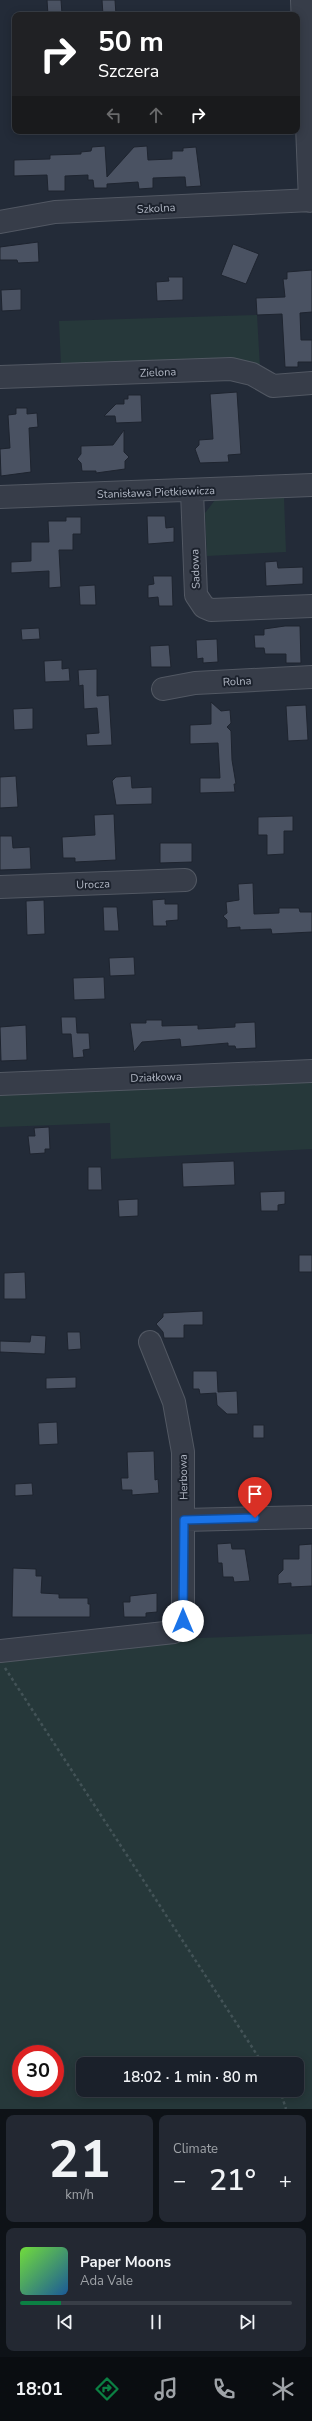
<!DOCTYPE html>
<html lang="en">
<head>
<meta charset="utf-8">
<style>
  body { margin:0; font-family:"Nunito Sans",sans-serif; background:#232832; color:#f1f3f6; height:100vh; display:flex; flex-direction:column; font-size:15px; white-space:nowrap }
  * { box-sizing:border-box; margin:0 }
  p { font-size:13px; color:#9fa3a8 }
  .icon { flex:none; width:22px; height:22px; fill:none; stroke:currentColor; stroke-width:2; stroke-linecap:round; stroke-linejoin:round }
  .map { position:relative; height:2109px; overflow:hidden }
  .drawer { display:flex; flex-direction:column; gap:6px; padding:6px; background:#0e1217; flex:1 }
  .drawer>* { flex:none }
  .guide { position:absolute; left:12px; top:12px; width:288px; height:122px; border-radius:8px; box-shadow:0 2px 10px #0003,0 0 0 1px #383e47; background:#202124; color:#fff; overflow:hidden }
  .speed { position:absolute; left:12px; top:2045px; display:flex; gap:8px; font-size:20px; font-weight:700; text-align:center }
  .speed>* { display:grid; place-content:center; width:52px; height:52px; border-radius:50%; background:#1a202a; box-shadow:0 2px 10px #0003,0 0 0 1px #383e47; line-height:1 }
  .speed .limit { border:6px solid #d22; background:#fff; color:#111 }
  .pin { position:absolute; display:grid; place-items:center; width:34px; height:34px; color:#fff; margin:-41px -17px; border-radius:50% 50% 50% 0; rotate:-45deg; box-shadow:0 0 4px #0007 }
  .pin .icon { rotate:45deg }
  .me { position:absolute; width:44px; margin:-22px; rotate:0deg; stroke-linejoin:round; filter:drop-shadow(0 0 3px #0008) }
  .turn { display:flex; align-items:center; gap:14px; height:84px; padding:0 20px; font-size:18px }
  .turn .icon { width:52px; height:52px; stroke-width:2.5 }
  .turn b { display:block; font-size:28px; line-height:34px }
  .lanes { display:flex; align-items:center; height:38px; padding:0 20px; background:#0003; justify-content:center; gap:20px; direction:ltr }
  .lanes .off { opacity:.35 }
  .big { font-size:30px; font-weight:600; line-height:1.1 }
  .drawer .tile { flex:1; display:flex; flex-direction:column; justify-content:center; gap:6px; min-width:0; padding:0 14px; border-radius:8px; background:#232832 }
  .drawer .dial { align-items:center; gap:0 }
  .dial b { font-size:52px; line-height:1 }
  .song { display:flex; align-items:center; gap:12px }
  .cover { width:48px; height:48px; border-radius:6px; background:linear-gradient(135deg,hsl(100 70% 55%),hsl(210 70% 35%)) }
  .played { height:4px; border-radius:2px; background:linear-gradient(90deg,#0b8043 15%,#383e47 15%) }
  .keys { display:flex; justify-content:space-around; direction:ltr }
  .heat { display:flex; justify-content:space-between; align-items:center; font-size:22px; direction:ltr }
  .drawer .tiles { flex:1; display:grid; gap:6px; grid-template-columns:1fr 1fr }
  .tile:last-child { grid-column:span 2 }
  .trip { position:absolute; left:76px; top:2057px; width:228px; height:40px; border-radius:8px; background:#1a202a; box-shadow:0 2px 10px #0003,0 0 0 1px #383e47; font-weight:600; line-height:40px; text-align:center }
  .menu { display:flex; height:64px; justify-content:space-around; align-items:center; background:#0a0d11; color:#9fa3a8 }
  .menu .icon { width:28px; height:28px }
  .menu .on { color:#0b8043 }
  .menu b { font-size:18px; color:#f1f3f6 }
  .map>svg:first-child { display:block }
</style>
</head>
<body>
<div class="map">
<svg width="312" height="2109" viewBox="0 0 312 2109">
  <rect width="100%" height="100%" fill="#232b38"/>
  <path fill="#26383a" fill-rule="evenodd" d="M257,315L260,368L61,365L59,321Z
    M284,498L286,552L207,556L205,513L215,500Z
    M312,1081V1149L111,1159L110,1123L0,1127V1091Z
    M312,1634V2109H0V1661L145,1640ZM21,2054H55V2088H21ZM83,2064H297V2090H83Z"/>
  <path fill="#4a5262" stroke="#1e242f" d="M47,0H61L62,14L48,15Z
    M102,0H115L116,15H103Z
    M105,146L107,177L134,147L147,146L148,160L172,159V151H183V148L196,147L201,186L186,187L185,177H180L153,178V188L139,189L138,182L107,184V188H94L93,180H88V175L65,176V191H48L47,175L14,176V160L50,159V155L81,154V152L91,151L92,147Z
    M38,242L39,262L18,263L17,260H0V247Z
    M233,244L259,254L246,284L221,275Z
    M312,270V312L300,313L301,340H312V362H298V367H285L282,314L257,315L256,298L285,297L283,279H287V272Z
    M168,277H183V300L157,301L156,282L169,281Z
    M21,289V310L2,311L1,290Z
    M237,392L241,454L228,455L229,462L200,463L195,449L199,445V440L213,439L210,394Z
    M128,395H141L142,422L116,423L115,416H104L116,404H124V399H128Z
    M16,408H27V414L37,413L38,427L29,428L31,472L1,476L0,449L10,448L8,415L16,414Z
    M124,430V452L129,457L125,461V469L96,473V471H82L81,463L77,459L81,454V446L113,445Z
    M147,516H165L166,528L174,527V542L148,544Z
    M66,517H81V534H73V550H59L61,587L49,588V571L11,573V562L31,561V542H49L48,521H66Z
    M277,561L278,568L303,567V584L266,586L265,562Z
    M153,576H172L173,606H159L158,597L148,598V585L154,584Z
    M95,585L96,605H80L79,586Z
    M285,626H300L301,663H286V654H265L264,648H255L254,635H264V629Z
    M39,628L40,639L22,640L21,629Z
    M217,639L218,662L203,663V658L197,659L196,640Z
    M169,645L171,667H151L150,646Z
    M62,660V669L69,668L70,681L45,682L44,661Z
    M97,669V696L109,695L112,745L87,746L86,734L99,733L97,708L84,709L83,685L79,686L78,670Z
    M211,702L221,711L230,710L231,723L227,727L231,731L232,760L236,784H234L235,792L200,793V778H220L218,743L190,744V725L211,724Z
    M306,705L308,740L288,741L286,706Z
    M33,708V729L14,730L13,709Z
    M16,776L18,807L0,808V777Z
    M131,776L132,788L152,787V804L116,805L112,781L116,777Z
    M114,814L116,860L75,862V858H63L62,837L95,835L94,815Z
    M293,816V831H284V854L267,855V835H258V817Z
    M0,836H12L13,848L30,847L31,869L0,870Z
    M160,843H192V862L160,863Z
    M253,883L254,914L279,913V908H299L300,912H312V932L272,934L271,929L240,930V927L227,928V920L223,916L227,913L226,902L239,900L238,884Z
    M165,899V904H178V920L166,921L167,926H153L152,900Z
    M44,900L45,934L27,935L26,901Z
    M103,907H117L119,931H104Z
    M134,957L135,975L110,976L109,958Z
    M104,977L105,999L74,1000L73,978Z
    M61,1017H76L77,1033H89L90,1049L83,1050L84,1057L73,1058L71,1034H62Z
    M146,1020H162V1026L198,1025V1029L235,1027V1023L255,1022L256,1048L236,1049L235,1046H228V1043L181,1047L180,1039L142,1042L134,1052L130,1023H146Z
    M26,1025L27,1060L1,1061L0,1027Z
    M49,1127L50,1149H45V1153L30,1154L28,1136H35L34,1128Z
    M234,1161L235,1185L183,1187L182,1163Z
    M88,1167H101L102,1190H88Z
    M285,1191V1204L278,1205V1211H261L260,1192Z
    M138,1199V1216L119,1217L118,1200Z
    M299,1255H312V1272H299Z
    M25,1272L26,1299H4V1273Z
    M203,1311V1325H184V1338H164L163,1332L156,1324L163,1317V1313Z
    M67,1332H80L81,1349L68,1350Z
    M31,1335L46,1336L45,1354L0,1352V1341L30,1342Z
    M193,1371H217L218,1392L237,1391L238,1414H227L217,1405L216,1393L200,1394L199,1389H193Z
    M76,1377V1388L46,1389V1378Z
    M57,1422L58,1444L39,1445L38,1423Z
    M253,1425H264V1438H253Z
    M154,1451L155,1480L158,1479L159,1493L132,1495V1490H122L121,1478H128L127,1452Z
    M32,1483L33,1495L15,1496V1484Z
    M231,1543L232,1549H245L250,1581L234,1582L233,1577H223L222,1563H218L217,1544Z
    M312,1544V1586L291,1587V1583L278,1584V1575L283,1570V1559H299V1545Z
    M13,1568L36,1569V1576H42L41,1593L59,1594V1598H88V1604H90V1617H12Z
    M157,1593V1612L146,1613V1617H124L123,1602H130V1596Z"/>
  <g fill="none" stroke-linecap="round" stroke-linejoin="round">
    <defs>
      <path id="minor" d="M302,0L310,201
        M0,222L55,212L312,200
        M0,377L231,369L252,374L273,386L312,383
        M192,491L196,595L204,607L211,610L312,606
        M0,497L312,485
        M163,689L195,683L312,677
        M0,887L185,880
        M0,1084L312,1071
        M184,1520L312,1517
        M0,1651L174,1632L183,1621V1452L174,1402L150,1342"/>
    </defs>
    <use href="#minor" stroke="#525863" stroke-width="24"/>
    <path stroke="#435357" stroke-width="2.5" stroke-dasharray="3 3" stroke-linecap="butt" d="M5,1668L263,2064
      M280,2090L286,2109"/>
    <use href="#minor" stroke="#373d49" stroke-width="22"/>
  </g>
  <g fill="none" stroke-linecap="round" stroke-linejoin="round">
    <defs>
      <path id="route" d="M183,1621L184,1520L255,1518"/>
    </defs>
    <use href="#route" stroke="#114b97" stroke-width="10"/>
    <use href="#route" stroke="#1a73e8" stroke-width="7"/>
  </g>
  <g text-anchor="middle" stroke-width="4" stroke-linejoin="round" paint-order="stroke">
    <g font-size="11" fill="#b2b8c5" stroke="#1c222d">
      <text transform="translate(156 208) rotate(-3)" y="4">Szkolna</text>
      <text transform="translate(158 372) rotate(-2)" y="4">Zielona</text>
      <text transform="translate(156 492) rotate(-2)" y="4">Stanisława Pietkiewicza</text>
      <text transform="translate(195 569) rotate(-92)" y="4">Sadowa</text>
      <text transform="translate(237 681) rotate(-3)" y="4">Rolna</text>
      <text transform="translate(93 884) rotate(-2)" y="4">Urocza</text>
      <text transform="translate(156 1077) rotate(-2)" y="4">Działkowa</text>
      <text transform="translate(183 1477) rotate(-91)" y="4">Herbowa</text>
    </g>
  </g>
</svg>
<div class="speed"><div class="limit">30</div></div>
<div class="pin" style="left:255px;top:1518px;background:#d93025"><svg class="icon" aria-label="arrive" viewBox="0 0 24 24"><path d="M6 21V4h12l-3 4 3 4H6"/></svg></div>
<svg class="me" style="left:183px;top:1621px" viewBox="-20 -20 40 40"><circle r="19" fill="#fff"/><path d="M0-13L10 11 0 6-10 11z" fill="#1a73e8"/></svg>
<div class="trip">18:02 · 1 min · 80 m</div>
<div class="guide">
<div class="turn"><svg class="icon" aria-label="right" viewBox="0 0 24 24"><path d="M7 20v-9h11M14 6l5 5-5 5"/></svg><div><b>50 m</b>Szczera</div></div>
<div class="lanes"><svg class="icon off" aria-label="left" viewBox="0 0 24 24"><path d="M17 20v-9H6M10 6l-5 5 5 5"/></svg><svg class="icon off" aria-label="ahead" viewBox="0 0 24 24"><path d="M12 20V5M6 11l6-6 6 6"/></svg><svg class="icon" aria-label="right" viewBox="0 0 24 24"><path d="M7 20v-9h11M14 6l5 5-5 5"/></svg></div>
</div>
</div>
<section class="drawer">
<div class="tiles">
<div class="tile dial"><b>21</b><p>km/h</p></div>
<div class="tile"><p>Climate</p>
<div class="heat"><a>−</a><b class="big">21°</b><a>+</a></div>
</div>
<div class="tile">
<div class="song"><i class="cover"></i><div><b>Paper Moons</b><p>Ada Vale</p></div></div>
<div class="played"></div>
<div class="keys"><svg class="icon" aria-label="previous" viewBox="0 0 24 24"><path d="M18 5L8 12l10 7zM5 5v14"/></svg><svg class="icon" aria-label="pause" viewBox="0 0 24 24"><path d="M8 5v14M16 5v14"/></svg><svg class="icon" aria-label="next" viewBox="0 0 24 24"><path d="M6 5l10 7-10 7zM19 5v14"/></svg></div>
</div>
</div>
</section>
<nav class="menu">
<b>18:01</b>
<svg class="icon on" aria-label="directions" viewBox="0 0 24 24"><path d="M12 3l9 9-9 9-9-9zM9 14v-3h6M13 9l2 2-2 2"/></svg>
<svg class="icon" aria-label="music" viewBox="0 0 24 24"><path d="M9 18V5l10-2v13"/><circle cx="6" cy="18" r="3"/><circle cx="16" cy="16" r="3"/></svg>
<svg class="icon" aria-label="phone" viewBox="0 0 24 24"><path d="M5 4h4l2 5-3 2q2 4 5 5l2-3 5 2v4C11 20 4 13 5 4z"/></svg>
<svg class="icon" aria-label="climate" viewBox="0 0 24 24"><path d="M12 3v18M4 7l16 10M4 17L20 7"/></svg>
</nav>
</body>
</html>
